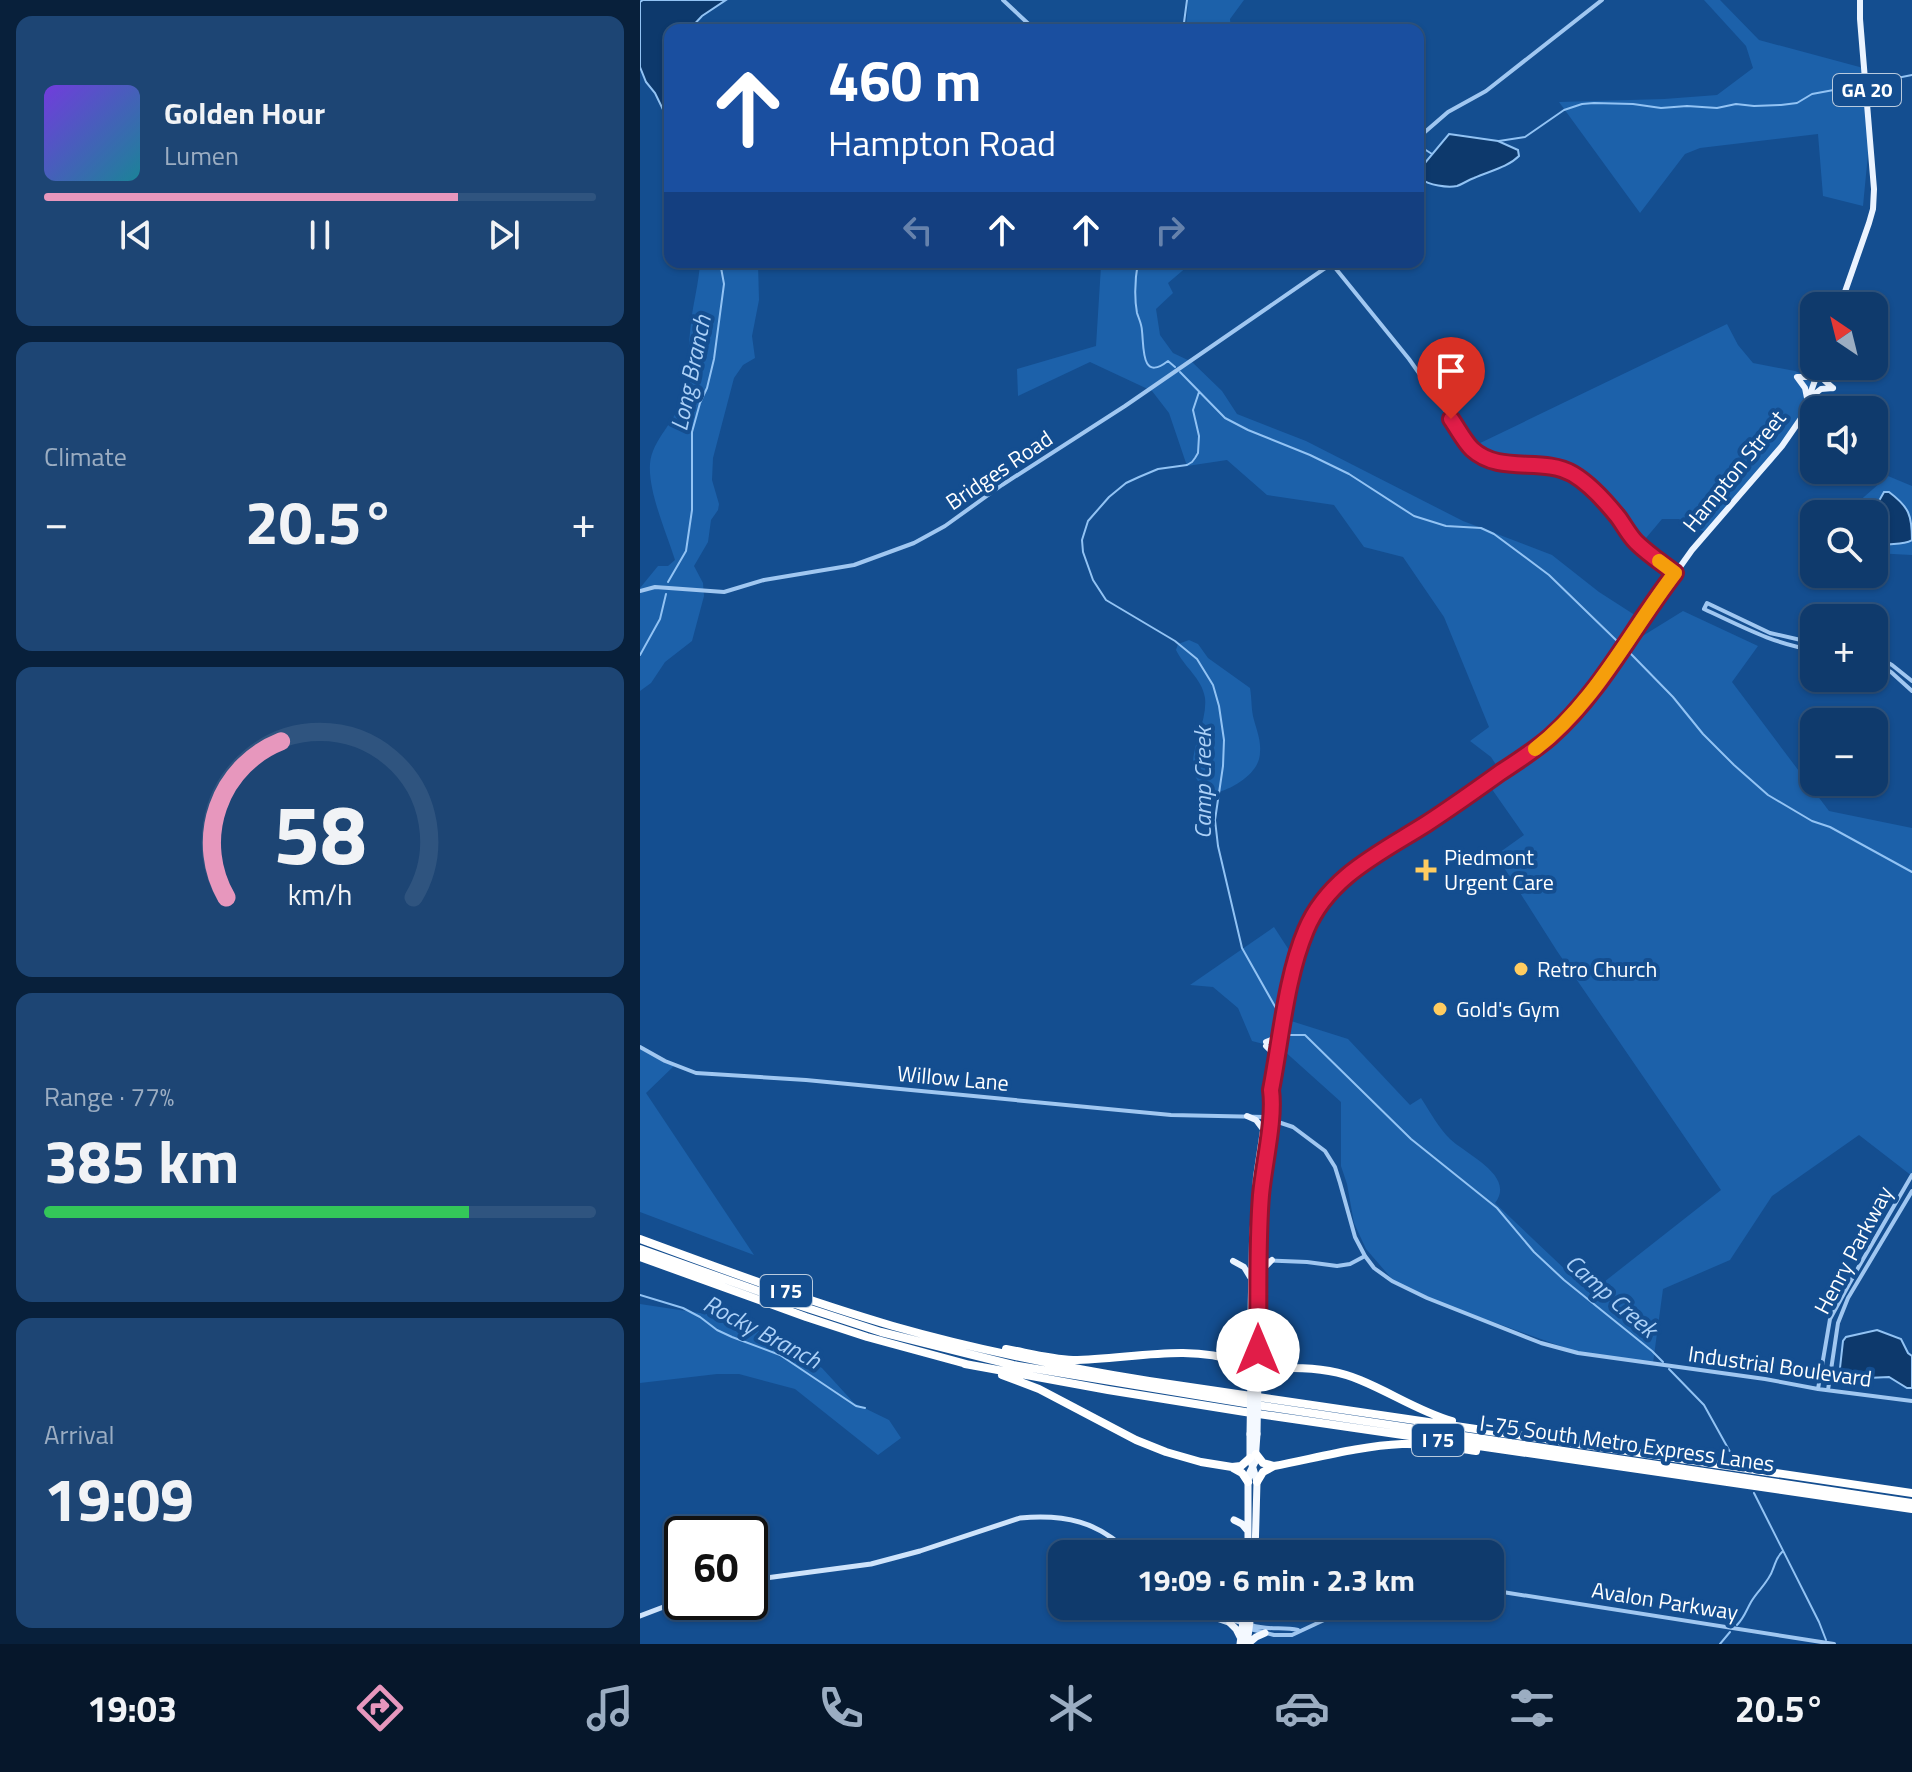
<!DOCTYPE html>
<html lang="en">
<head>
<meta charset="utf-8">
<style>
  body { margin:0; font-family:"Titillium Web",sans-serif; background:#1d4574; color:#f1f3f6; height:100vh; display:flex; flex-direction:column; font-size:30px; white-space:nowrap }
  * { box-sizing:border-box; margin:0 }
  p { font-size:26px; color:#9badc2 }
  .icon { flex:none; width:44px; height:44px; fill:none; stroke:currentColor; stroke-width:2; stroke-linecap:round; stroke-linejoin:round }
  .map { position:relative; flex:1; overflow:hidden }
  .details { display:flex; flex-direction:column; gap:16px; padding:16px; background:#08203b; width:640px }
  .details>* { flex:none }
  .banner { position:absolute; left:24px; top:24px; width:760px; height:244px; border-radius:16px; box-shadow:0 2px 6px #0004,0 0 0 2px #2f547f; background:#1a4fa0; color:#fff; overflow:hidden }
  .needle { width:52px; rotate:325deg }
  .buttons { position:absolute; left:1160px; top:292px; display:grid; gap:16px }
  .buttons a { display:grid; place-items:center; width:88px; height:88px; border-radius:16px; background:#0f3a6c; box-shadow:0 2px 6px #0004,0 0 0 2px #2f547f; font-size:40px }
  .speed { position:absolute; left:24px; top:1516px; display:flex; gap:16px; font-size:40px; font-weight:700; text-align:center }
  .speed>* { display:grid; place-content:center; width:104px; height:104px; border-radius:50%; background:#0f3a6c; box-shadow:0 2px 6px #0004,0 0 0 2px #2f547f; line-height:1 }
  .speed .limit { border:4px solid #111; border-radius:12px; background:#fff; color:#111 }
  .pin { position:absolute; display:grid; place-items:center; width:68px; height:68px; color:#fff; margin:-82px -34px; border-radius:50% 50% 50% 0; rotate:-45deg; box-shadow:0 0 8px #0007 }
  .pin .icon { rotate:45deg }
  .me { position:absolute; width:88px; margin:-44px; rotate:0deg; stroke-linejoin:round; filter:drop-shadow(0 0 6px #0008) }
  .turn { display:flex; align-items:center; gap:28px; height:168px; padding:0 32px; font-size:36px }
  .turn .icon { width:104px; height:104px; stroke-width:2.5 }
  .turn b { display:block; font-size:56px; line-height:68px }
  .lanes { display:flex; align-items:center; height:76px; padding:0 32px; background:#0003; justify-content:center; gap:40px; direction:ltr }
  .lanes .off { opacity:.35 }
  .big { font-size:60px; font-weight:700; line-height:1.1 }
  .details .tile { flex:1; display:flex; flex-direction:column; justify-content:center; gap:12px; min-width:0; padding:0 28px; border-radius:16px; background:#1d4574 }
  .details .dial { align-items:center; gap:0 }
  .dial svg { height:208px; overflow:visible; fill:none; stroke:#2f547f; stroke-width:7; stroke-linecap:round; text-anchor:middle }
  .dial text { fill:#f1f3f6; stroke:none }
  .song { display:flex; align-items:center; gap:24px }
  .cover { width:96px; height:96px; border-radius:12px; background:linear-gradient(135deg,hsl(260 70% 55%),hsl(190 70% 35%)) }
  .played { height:8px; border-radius:4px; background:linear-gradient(90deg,#e797bd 75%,#2f547f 75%) }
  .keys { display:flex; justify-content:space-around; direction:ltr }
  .heat { display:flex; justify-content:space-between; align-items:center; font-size:44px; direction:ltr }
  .charge { height:12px; border-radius:6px; background:linear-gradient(90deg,#34c759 77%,#2f547f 0) }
  .trip { position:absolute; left:408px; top:1540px; width:456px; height:80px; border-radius:16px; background:#0f3a6c; box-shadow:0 2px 6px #0004,0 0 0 2px #2f547f; font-weight:700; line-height:80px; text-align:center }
  .menu { display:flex; height:128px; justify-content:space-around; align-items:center; background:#06172b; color:#9badc2 }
  .menu .icon { width:56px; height:56px }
  .menu .current { color:#e797bd }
  .menu b { font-size:36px; color:#f1f3f6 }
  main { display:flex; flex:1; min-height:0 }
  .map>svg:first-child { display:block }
</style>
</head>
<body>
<main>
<section class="details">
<div class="tile">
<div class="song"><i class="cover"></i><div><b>Golden Hour</b><p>Lumen</p></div></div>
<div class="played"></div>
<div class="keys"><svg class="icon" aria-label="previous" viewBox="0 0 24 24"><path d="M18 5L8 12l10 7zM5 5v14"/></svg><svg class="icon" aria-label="pause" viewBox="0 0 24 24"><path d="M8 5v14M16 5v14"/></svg><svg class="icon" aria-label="next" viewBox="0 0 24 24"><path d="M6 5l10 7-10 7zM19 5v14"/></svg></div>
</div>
<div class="tile"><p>Climate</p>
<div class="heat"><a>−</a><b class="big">20.5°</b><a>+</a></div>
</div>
<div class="tile dial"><svg viewBox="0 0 100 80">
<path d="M14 69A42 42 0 1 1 86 69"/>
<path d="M14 69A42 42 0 0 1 35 9" stroke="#e797bd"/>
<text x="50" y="56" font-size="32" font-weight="700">58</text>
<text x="50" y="72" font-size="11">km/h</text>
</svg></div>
<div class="tile"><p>Range · 77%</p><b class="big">385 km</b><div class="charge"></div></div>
<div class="tile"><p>Arrival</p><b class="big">19:09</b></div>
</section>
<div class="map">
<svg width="1272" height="1644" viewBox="0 0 1272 1644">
  <rect width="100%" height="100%" fill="#144e90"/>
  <path fill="#1c61aa" d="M548,0H604L590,19L591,30H546Z
    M1064,0H1080L1119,40L1227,69L1230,133L1223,206L1183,196L1178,134L1060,148L1045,154L1000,213L919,102L1024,99L1077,95L1113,68L1106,46Z
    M60,262H116L118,264L119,300L112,336L115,358L103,365L94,378L73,458L72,480L79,504L78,510L71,520L68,542L54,566L63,583L64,596L52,641L25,662L11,683L0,691V588L18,566H28L35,560C27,534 8,492 10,464C12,439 36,422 42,398C48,374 48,348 51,323C53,303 59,283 60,262Z
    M400,262H550L548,266L528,283L533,293L516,309L520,335L533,353L552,362L582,391L597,414L666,441L823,521L912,555L959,592L1001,619L988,645L1043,611L1118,646L1092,682L1189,811L1272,828V1176L1219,1135L1132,1196L1090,1260L1023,1289L1013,1363L937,1352L781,1296L752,1279L726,1249L714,1223L707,1184L701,1166V1102L642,1049L612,1041L598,1008L573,987L550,985L634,927L658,964L648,1020L708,1039L770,1105L781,1098C790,1112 799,1128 810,1139C827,1155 876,1176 855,1203L950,1293L1081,1190L917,951L856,855L884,835L849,785L862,774L851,757L830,741L849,727L804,617L763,557L724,547L694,505L627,495L587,460L547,466L529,413L512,391L450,362L378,396L377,369L456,346L461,266L400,264Z
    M1087,324L1098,345L1113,363L1155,371L1176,380L1158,427L1132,463L1065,532L1039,519H1022L1001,544L919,467L848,463L836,445Z
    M1248,476L1272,486V555L1234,553V514H1212L1209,510Z
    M549,640L558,644L568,658L610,688C612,699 611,710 614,720C617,731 621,741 620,752C620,773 594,788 576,793C529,776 569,731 565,698C562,678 544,667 536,650L538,644Z
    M0,1049L36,1064L6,1093L114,1255L0,1212Z
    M0,1304L99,1319L182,1368L214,1403L249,1420L261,1438L238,1455L155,1389L99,1374H77L0,1383Z"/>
  <path fill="#0d396c" stroke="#92c3f4" stroke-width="2" d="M3,0H86L62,16L49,30H30V124L15,93L6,82L0,67V2Z
    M809,134L858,141L878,150L879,156C867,168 849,171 834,178C828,180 823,184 817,186C807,188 789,185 781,179L779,170Z
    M1244,492H1249C1269,507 1272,515 1272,540C1263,545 1253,543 1243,545L1234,534V514H1226L1239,501Z
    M1237,1330L1261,1339L1268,1353L1272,1356V1388H1267L1249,1377L1227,1378L1202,1371L1200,1368L1203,1341L1206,1337Z"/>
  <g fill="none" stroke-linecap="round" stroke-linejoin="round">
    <path stroke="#92c3f4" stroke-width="2" d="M543,30L547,0
      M1233,81L1236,78L1247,80L1272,75
      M859,141L885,137L924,110L942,104L954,103L993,104L1021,108L1047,106L1077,108L1096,104L1114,106L1141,105L1157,103L1172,94L1199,89L1213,83L1222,82
      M778,145L792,154
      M498,262C495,279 494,296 497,313C499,319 502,325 502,331C504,348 501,382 528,361L535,367
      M540,372L585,418L608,430L670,455L709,474L774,516L806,526L841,528L854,534L909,575L977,641
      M559,392L553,410L559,436L558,453L555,458L552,462L547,465L518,469L499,477L486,483L469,497L448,521L442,540L443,552L453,580L466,600L535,641L557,659L573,685L579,706L584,740L583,766L575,820L578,846L602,948L637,1010L636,1029
      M28,582L46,551L52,510V432L60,403L67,388L74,359L84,284L80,262
      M991,654L1033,697L1063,734L1094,765L1128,795L1172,821L1190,827L1272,872
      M0,655L20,619L26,594
      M649,1035H665L771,1139L857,1208L894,1252L924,1280L1012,1351L1023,1362
      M0,1295L43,1308L60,1317L77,1330L92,1337L140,1355L216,1406L225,1408
      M1029,1369L1064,1405L1094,1459
      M1114,1493L1179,1622L1186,1640
      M1097,1625C1104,1618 1106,1611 1111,1602C1117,1591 1129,1582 1133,1569C1136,1562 1136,1558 1142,1552
      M1080,1644L1090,1632"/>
    <path stroke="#a0c7f1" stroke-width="4" d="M363,0L395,30
      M778,138L808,112L846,91L962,0
      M692,264L769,359L832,448L852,461L862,463L910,466L920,468L935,475L959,495L976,514L996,543L1035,573
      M0,591L15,587L84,592L124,580L214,565L274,543L305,526L362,485L485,406L694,262
      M1174,643L1130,633L1067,603L1064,609C1101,626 1133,644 1174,650
      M1234,655L1252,665L1272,681
      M1234,663L1251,672L1272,691
      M0,1047L25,1061L56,1073L166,1080L531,1115L625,1117
      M632,1120L653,1127L685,1151L695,1167L700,1183L715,1237L725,1256L734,1268L752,1281L787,1298L901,1343L938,1353L1125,1379L1178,1389L1272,1401
      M619,1260L667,1262L697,1266L710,1264L725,1256
      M1178,1389L1190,1319L1218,1268L1272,1175
      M1188,1390L1198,1323L1208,1298L1272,1191
      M850,1590L1194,1644
      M611,1625C629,1631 643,1626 658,1630
      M610,1629L634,1635H652L714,1606"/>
    <path stroke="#cee3fb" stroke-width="5" d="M110,1580L231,1564L280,1551L380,1518C424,1514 459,1521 490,1554
      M87,1602L92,1608
      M544,1606L556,1612L591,1624
      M554,1606L605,1624
      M97,1607V1602
      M0,1616L42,1600"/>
    <path stroke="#eaf3ff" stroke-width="6" d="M1200,306L1229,223L1233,209L1234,189L1220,19V0
      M1181,368L1185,381L1193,388
      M1171,397L1181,389L1193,388
      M1167,398L1165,388L1157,377H1166L1176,370
      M626,1042L634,1039L642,1032
      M626,1046L632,1052L635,1059
      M607,1116L616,1120L622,1128
      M593,1261L604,1267L610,1277
      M621,1271L632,1260
      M618,1352L621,1199L633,1104L632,1096
      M618,1375L610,1343L612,1241L616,1177L625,1117L647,1003L658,955L666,930L687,895L709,874L822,800L891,752L921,727L939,709L1052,550L1142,446L1162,417L1180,366"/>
    <path stroke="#f4f9ff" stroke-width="7" d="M610,1434V1458L617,1482L615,1554
      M594,1520L602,1524L607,1530
      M608,1554V1482L609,1474L615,1462L617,1434
      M588,1618L595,1615L603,1606
      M590,1623L596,1629L600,1637
      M600,1644L605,1606
      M607,1644L612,1606
      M608,1644L616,1637L625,1633"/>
    <path stroke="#fff" stroke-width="8" d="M0,1239C84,1270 168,1301 253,1326C337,1350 423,1367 509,1381L1272,1493
      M0,1249L155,1304L241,1332L373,1365L623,1406L1272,1503
      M0,1257L166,1317L227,1337L330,1365
      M366,1349C388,1353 410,1359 433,1360C487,1360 546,1343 599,1362L604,1365L611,1374
      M618,1350L624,1360L635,1367
      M592,1360L603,1353L610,1343
      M325,1364L468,1390L605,1412L1272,1509
      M362,1375L399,1389L496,1440L526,1452L561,1462L592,1467L601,1466L610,1458
      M618,1375C628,1365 639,1367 653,1368C676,1368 699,1371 720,1380C752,1393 780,1412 812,1421
      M616,1454L623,1463L634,1466
      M593,1468L602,1473L608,1482
      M617,1482L623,1472L634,1466C676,1458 719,1446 762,1444C787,1443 811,1448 836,1451"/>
    <path stroke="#f4f9ff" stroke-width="7" d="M610,1434L611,1374
      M617,1434L618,1375"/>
  </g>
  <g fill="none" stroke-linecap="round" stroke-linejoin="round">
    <defs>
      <path id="route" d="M618,1350C619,1298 617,1246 621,1195C624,1163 635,1119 631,1090C641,1039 646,977 666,930C688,877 740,853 786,824C812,807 836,790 861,772C878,761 895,750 910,737C962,691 993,627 1035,573C1022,563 1008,554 996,542C989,535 984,525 978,517C966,502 950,484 933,474C902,456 860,475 832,449C824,441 818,429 811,419"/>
    </defs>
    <use href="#route" stroke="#92132f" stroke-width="20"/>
    <use href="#route" stroke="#e11d48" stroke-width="14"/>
    <path stroke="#f59e0b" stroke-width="14" d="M895,749C956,702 989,633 1035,573L1019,561"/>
  </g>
  <g fill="#ffcc60" stroke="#144e90" stroke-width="3">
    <path d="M782 858h8v8h8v8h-8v8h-8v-8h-8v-8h8z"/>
    <circle cx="881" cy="969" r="8"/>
    <circle cx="800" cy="1009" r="8"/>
  </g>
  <g text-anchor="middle" stroke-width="8" stroke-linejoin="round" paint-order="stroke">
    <g fill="#144e90" stroke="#b8cade" stroke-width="2">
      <rect x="1193" y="74" width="68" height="32" rx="6"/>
      <rect x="120" y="1275" width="52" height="32" rx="6"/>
      <rect x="772" y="1424" width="52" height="32" rx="6"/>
    </g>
    <g font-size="20" font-weight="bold" fill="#fff">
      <text x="1227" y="97">GA 20</text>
      <text x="146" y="1298">I 75</text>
      <text x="798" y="1447">I 75</text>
    </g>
    <g font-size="22" fill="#fff" stroke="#144e90">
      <text transform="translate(359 470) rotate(-34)" y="8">Bridges Road</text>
      <text transform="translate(1094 471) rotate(-51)" y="8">Hampton Street</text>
      <text transform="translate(313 1078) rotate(5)" y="8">Willow Lane</text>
      <text transform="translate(1213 1250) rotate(-62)" y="8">Henry Parkway</text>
      <text transform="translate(1140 1366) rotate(8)" y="8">Industrial Boulevard</text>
      <text transform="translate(987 1443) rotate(8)" y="8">I-75 South Metro Express Lanes</text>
      <text transform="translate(1025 1601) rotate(9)" y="8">Avalon Parkway</text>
    </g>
    <g font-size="22" fill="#fff" stroke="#144e90" text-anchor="start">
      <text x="804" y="865">Piedmont<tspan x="804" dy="25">Urgent Care</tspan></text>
      <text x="897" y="977">Retro Church</text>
      <text x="816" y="1017">Gold's Gym</text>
    </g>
    <g font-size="24" font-style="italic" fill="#acd1f8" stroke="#144e90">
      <text transform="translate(51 373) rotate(-78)" y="8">Long Branch</text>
      <text transform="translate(563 783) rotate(-90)" y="8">Camp Creek</text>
      <text transform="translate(971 1296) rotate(41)" y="8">Camp Creek</text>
      <text transform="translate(122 1332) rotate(28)" y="8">Rocky Branch</text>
    </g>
  </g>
</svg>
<div class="buttons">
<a><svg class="needle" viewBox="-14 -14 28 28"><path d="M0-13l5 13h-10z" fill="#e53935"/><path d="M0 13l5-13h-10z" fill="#9badc2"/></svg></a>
<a><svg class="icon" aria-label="sound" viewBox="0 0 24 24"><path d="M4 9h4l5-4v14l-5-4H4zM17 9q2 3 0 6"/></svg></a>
<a><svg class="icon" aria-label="search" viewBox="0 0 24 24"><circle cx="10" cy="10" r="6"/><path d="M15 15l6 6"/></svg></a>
<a>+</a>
<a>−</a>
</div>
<div class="speed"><div class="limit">60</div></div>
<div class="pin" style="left:811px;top:419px;background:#d93025"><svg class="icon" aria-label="arrive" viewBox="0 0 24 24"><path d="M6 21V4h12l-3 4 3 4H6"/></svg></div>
<svg class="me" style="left:618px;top:1350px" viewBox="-20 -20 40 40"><circle r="19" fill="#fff"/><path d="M0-13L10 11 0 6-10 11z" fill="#e11d48"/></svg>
<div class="trip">19:09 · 6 min · 2.3 km</div>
<div class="banner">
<div class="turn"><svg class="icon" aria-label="ahead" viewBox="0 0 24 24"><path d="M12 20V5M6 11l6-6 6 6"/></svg><div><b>460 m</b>Hampton Road</div></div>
<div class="lanes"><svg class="icon off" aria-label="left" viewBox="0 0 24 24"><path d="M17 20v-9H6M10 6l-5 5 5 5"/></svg><svg class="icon" aria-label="ahead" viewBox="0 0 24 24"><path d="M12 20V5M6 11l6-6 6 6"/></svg><svg class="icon" aria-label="ahead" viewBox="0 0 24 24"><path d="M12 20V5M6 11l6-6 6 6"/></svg><svg class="icon off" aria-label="right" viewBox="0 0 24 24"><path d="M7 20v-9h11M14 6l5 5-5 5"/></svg></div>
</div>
</div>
</main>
<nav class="menu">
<b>19:03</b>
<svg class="icon current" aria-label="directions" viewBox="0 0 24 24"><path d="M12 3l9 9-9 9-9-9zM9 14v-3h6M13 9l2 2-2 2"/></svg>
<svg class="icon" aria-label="music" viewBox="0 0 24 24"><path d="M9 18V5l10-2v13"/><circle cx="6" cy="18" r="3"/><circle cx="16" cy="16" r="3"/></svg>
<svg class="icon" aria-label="phone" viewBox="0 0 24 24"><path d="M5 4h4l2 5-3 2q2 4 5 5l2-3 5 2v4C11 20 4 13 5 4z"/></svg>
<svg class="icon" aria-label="climate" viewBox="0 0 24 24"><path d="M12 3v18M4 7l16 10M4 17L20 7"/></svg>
<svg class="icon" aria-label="car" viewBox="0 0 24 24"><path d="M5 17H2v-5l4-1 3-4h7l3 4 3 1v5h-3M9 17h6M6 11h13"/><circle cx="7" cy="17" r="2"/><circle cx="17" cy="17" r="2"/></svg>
<svg class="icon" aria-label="filters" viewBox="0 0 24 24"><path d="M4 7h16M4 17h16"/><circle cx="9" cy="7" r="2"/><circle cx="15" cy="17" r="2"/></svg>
<b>20.5°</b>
</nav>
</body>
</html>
